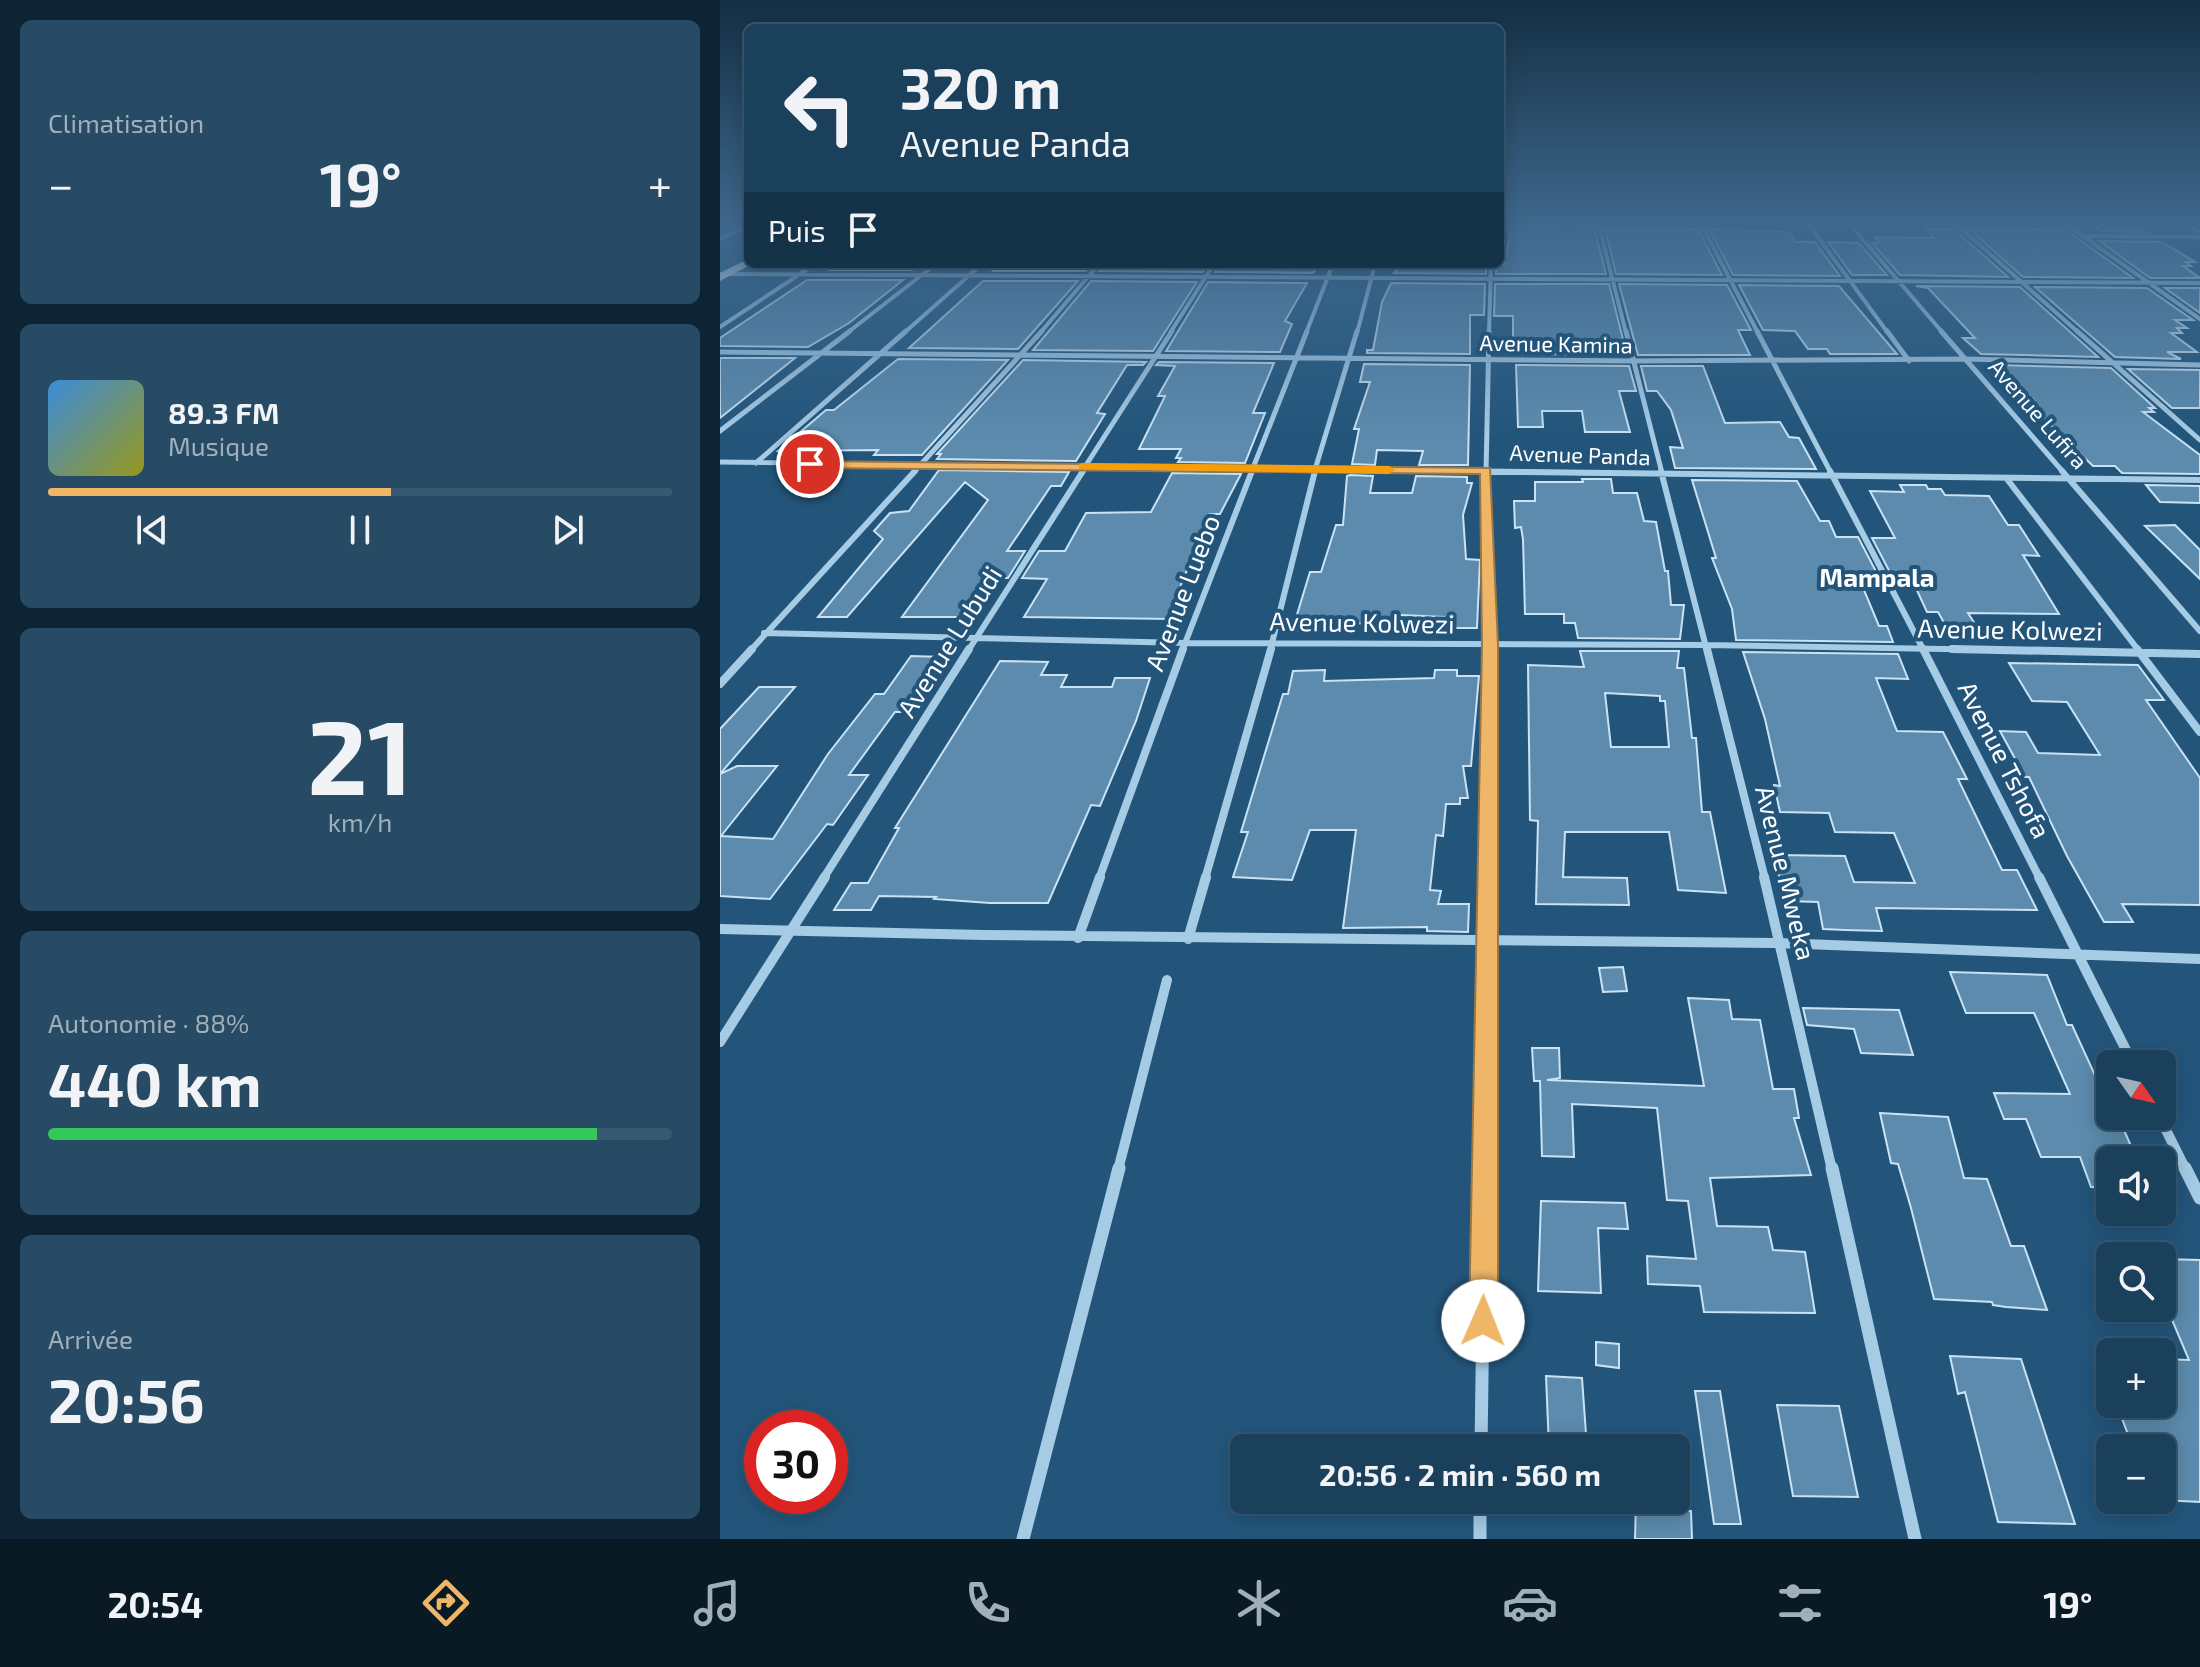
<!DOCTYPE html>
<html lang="fr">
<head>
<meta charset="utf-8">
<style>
  body { margin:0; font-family:"Exo 2",sans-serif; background:#274b65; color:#f1f3f6; height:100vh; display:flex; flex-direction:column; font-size:30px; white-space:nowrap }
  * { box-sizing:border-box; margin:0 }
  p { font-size:26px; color:#9fafbb }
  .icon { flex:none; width:44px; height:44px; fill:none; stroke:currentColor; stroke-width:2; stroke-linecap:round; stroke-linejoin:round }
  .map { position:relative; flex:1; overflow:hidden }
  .drawer { display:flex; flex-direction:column; gap:20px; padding:20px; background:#0e2333; width:720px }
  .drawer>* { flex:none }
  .hud { position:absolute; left:24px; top:24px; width:760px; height:244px; border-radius:12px; box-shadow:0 4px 20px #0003,0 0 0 2px #385972; background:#1a405c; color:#f1f3f6; overflow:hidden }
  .needle { width:52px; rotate:124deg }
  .fabs { position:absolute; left:1376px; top:1050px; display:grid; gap:16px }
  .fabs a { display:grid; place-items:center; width:80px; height:80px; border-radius:12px; background:#1a405c; box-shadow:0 4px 20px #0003,0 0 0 2px #385972; font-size:40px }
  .speed { position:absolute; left:24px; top:1410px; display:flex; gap:16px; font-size:40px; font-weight:700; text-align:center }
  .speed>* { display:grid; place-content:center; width:104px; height:104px; border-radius:50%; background:#1a405c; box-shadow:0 4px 20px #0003,0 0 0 2px #385972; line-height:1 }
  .speed .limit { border:12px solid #d22; background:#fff; color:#111 }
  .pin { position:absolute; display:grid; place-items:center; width:68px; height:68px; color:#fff; margin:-34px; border:4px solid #fff; border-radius:50%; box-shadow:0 2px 8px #0007 }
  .me { position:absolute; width:88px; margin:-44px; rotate:1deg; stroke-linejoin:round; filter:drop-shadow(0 0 6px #0008) }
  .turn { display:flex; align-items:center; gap:28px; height:168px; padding:0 24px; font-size:36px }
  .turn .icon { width:104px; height:104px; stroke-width:2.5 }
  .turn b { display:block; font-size:56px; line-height:68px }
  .then { display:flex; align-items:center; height:76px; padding:0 24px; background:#0003; gap:16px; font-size:30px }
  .big { font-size:60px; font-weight:700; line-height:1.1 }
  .drawer .tile { flex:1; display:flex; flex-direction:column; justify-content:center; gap:12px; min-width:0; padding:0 28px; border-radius:12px; background:#274b65 }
  .drawer .dial { align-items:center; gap:0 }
  .dial b { font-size:104px; line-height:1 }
  .song { display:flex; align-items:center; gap:24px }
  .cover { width:96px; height:96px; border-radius:12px; background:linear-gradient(135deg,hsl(210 70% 55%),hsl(60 70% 35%)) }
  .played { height:8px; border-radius:4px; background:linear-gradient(90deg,#f0b668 55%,#385972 55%) }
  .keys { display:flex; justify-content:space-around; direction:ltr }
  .heat { display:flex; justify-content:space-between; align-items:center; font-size:44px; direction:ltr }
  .charge { height:12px; border-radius:6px; background:linear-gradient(90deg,#34c759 88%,#385972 0) }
  .trip { position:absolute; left:510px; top:1434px; width:460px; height:80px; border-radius:12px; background:#1a405c; box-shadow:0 4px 20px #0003,0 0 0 2px #385972; font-weight:700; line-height:80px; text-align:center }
  .tabs { display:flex; height:128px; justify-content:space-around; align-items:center; background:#0a1a25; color:#9fafbb }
  .tabs .icon { width:56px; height:56px }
  .tabs .current { color:#f0b668 }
  .tabs b { font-size:36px; color:#f1f3f6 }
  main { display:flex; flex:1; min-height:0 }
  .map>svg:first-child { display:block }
</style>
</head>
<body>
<main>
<section class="drawer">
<div class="tile"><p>Climatisation</p>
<div class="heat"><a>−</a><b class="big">19°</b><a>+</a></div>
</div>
<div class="tile">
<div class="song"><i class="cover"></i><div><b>89.3 FM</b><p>Musique</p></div></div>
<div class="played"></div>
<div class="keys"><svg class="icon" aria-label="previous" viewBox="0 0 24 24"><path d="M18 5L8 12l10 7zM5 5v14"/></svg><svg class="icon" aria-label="pause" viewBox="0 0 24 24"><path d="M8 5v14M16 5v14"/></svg><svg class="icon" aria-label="next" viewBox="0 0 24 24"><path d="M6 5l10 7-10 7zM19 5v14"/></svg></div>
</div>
<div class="tile dial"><b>21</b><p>km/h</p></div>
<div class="tile"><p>Autonomie · 88%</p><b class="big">440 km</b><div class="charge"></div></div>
<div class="tile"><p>Arrivée</p><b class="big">20:56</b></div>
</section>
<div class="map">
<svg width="1480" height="1539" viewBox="0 0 1480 1539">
  <rect width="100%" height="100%" fill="#23557b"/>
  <path fill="#5c8bad" stroke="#c9e2f4" stroke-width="2" fill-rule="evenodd" d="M1367,222H1410L1426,232L1382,231Z
    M869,226L874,227L886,274H776V264H784L792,227Z
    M885,228L978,229L1002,275L896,274Z
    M989,229L1069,232L1076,242H1095L1120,276L1013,275Z
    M1206,229L1235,230L1288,277L1180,275L1152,243H1160L1155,237L1214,238Z
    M1250,230H1346L1413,278L1303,277Z
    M1379,241L1442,242L1475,262H1466L1471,266H1463L1480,278H1430Z
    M1108,242L1139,243L1167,275H1132Z
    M119,264H200L192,270H111Z
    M280,264H372L366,271H273Z
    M384,264H488L483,272L379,271Z
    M499,264H598L593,273L495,272Z
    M683,264H766V274L674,273Z
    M87,280H183L129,323L88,347L0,346V338Z
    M263,281H358L298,349L189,348Z
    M371,281L477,282L433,351L313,350Z
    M488,282L587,283L565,321L572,324L560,352L446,351Z
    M671,283L765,284L764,315H750V354L647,353V350H653L662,302Z
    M775,284H889L907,355L796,354V348H793V316H774Z
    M899,284L1007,285L1031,330H1018L1030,355H918Z
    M1019,285L1119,286L1177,354H1110L1107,349H1088L1075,331L1043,330Z
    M1196,286L1300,287L1378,357L1261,354L1243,338H1255L1208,288Z
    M1315,287L1427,288L1473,320H1455L1467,328H1457L1462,333H1451L1477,352H1447L1461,359L1395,357Z
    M1445,288H1480V313Z
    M0,358H75L0,418Z
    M178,359L288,360L202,455H154L158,450L58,451L106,410H114Z
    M303,360L426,362L423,365H407L377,413L385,414L356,461L217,459L221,454H217Z
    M439,362L554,363L533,413H545L525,463L458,462L461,458H456L461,449H419L445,396H438L455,366L436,365Z
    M644,364L750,365L748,465H699L703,451L657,450L655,465L632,464L639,429H634L650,382H640Z
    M796,365L909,366L916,391H899L910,432H865L862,411H822L823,427H798Z
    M1274,365L1391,368L1435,408H1429L1434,412H1423L1480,455V474L1402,473L1395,466H1373L1308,403H1311L1306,398H1312Z
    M921,366H983L1005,423L1060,422L1069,437L1079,438L1096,469L955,468L950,447L963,448L951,410L937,391H927Z
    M1408,369L1480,370V408H1452Z
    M219,470L349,472L341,486H331L287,551H305L288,578H269L264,581L239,617H182L268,500L245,482L127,617H98L163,539L154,531L170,513L189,511Z
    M452,473L521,474L500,514H490L458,592H465L453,619L304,617L327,579L302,578L319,551H345L366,513L431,512Z
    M630,475L653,476L650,493H692L696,476L747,477V483H752L743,515L746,559L760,560L757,628H724V617L682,615L680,624L605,623L604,630L572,631L590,572H601L616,525H623L627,476Z
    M862,479H891L893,493H917L924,521L936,522L945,571H948L951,605H964L960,639L858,638L855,623H844V614H805L803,539L801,527L795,528L794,501H815V482H863Z
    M972,480L1077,481L1100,521H1109L1116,537H1138L1162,583H1141L1159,626H1167L1173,642L1016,640L1012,609L992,558H996Z
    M1180,485H1206L1208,489H1221L1225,495L1269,496L1288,525H1299L1319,556L1303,555L1339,614L1248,613L1262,635H1231L1218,612H1207L1194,584H1176L1152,538H1175L1150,491L1184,492Z
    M1426,485L1480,486V503L1440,502Z
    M1455,525L1480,550V579L1425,526Z
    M860,651H959L957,668H964L972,738H976L982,812H990L1006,893L958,890L949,832H845L843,877L907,878L909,905L816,904L818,821L810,820L808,665L864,667ZM885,693L940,696V701H945L949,747H891Z
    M1023,652L1178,654L1188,679L1156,678L1177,731L1223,732L1247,779H1238L1282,870H1297L1317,910L1156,908L1162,931L1125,930L1103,929L1098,902L1066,901L1053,855L1125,856L1134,882L1195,883L1174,833L1115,832L1109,813L1060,812L1054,785L1060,786L1045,719Z
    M191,656L223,657L216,666H225L193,712H175L129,775H148L113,825L107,824L50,899L0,896V729L39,687H75L0,774L17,766H57L1,836L53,839L108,754L155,694H164Z
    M280,661L328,662L321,675H347L341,687H392L395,678H430L416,721L380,806L371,805L328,903H270L214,899L216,897L159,896L151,910H114L131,883H148L179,828H175Z
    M1289,663L1418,665L1444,700H1426L1480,778V905L1402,904L1413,922H1384L1347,856L1309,777H1305L1280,731L1306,732L1318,753L1380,755L1347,702L1312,701Z
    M605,670L604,681L714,678L715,670H737V676H759L751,766H743L748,798H740V804H726L723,836L716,835L710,890L721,891L718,904H749L748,932L707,931V927L623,928L636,830H590L572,880L513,877L528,832H521L563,694H568L573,671Z
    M903,967L907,991L883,992L879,968Z
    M1230,972L1327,975L1347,1025H1352L1384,1095H1390V1116H1398L1417,1160H1390V1188L1371,1187L1360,1157H1321L1306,1119H1284L1274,1093L1350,1094L1314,1013H1246Z
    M968,998L1009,1000L1012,1019L1040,1020L1053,1089H1074L1079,1118H1074L1091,1175L990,1178L997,1226L1048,1227L1053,1250L1085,1252L1095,1313L984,1312L980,1286L928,1284L927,1256L976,1259L968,1201L947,1200L937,1108L852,1104L854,1157L822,1156L820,1081H814L812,1048H839L840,1078L827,1080L984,1086Z
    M1083,1008L1179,1010L1193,1055L1141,1053L1134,1029L1087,1025Z
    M1160,1113L1228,1117L1244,1178L1267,1179L1291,1246H1304L1327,1310L1286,1307L1273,1305L1272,1302L1214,1299L1191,1208L1178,1164L1171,1163Z
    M821,1201L905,1203L908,1229L878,1228L881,1293L818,1291Z
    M1442,1259L1480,1260V1502L1442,1500V1448H1413L1400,1413L1446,1415L1442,1406V1359L1469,1360L1442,1296Z
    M876,1342L899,1344V1368L876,1365Z
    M1230,1356L1301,1359L1355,1524L1278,1522L1245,1392L1238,1394Z
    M826,1376L862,1378L867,1448H829Z
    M975,1391H1000L1021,1524H994Z
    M1057,1405L1119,1406L1138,1497L1073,1496Z
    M916,1500H943L942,1508L971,1511L972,1539H915Z"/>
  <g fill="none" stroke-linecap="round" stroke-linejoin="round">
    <path stroke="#a6cbe5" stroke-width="4" d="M878,222L906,333
      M980,222L1038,333
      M1032,222L1345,223
      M1087,222L1168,333
      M1128,222L1223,333
      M1234,222L1359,333
      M1343,222L1480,319
      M1462,222L1480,232
      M1365,236L1480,237
      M0,239L28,225
      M0,274L1480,283
      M0,327L95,264
      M127,333L216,264
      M184,333L262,264
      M320,333L379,264
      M450,333L494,264
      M586,333L613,264
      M637,333L655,264
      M769,333L771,264"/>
    <path stroke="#a6cbe5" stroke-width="5" d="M906,331L942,473
      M1037,331L1111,473
      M1167,331L1189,361
      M1221,331L1344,473
      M1357,331L1480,440
      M0,352L913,361L1247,359L1480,365
      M0,431L130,331
      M0,462L885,473
      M36,463L186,331
      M193,473L322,331
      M361,473L452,331
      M531,473L587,331
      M594,473L637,331
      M766,473L769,331"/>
    <path stroke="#a6cbe5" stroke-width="6" d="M721,471L1480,480
      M766,471L770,651
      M941,471L987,651
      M1110,471L1204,651
      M1342,471L1480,631
      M1287,479L1419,651
      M44,633L465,643L986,645L1342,651
      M30,651L195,471
      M248,651L363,471
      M462,651L532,471
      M550,651L595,471"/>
    <path stroke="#a6cbe5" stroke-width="8" d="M987,649L1045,879
      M1203,649L1320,879
      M1232,649L1480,654
      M1417,649L1480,732
      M0,684L32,649
      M103,879L249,649
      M379,879L463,649
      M485,879L551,649
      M769,879L770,649"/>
    <path stroke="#a6cbe5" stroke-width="10" d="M1044,877L1112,1170
      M1319,877L1413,1064
      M0,929L264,935L1056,943L1480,959
      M358,938L380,877
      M468,939L486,877
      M0,1042L105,877
      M1439,1116L1466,1170
      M398,1170L447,980
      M765,1170L769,877"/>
    <path stroke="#a6cbe5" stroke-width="13" d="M1112,1168L1195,1539
      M1465,1168L1480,1198
      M761,1448L765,1168
      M760,1500V1539
      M303,1539L399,1168"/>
    <path fill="#fff" fill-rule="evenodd" d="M28,259V264H32L0,281V273Z"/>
  </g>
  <linearGradient id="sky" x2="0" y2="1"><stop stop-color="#132f44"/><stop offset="0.51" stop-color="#3f688d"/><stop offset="1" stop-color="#3f688d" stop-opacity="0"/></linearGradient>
  <rect width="1480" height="437" fill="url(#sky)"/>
  <path fill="#f0b668" stroke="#9c7644" stroke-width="2" d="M85,461L770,468L778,645V1321L773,1331L763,1335L753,1331L749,1321L762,645L760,474L90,468L84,464Z"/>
  <path fill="#f59e0b" d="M363,463L669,466L675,470L669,474L359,469V464Z"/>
  <g text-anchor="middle" stroke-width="8" stroke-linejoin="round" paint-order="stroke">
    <g font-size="22" fill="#fff" stroke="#23557b">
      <text transform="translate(836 344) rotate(1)" y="8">Avenue Kamina</text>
      <text transform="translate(1318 414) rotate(49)" y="8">Avenue Lufira</text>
      <text transform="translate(860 455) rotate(2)" y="8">Avenue Panda</text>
    </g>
    <g font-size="26" font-weight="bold" fill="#fff" stroke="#23557b">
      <text x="1157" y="587">Mampala</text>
    </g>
    <g font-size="26" fill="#fff" stroke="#23557b">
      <text transform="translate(463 593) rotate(-69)" y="9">Avenue Luebo</text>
      <text transform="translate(642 623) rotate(1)" y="9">Avenue Kolwezi</text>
      <text transform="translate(1290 630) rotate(1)" y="9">Avenue Kolwezi</text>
      <text transform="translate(230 642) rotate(-58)" y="9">Avenue Lubudi</text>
      <text transform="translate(1284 760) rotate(63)" y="9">Avenue Tshofa</text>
      <text transform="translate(1065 873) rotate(76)" y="9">Avenue Mweka</text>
    </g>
  </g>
</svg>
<div class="fabs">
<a><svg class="needle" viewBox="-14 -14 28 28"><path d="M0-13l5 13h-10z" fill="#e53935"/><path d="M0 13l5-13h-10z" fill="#9fafbb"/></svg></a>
<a><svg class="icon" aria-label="sound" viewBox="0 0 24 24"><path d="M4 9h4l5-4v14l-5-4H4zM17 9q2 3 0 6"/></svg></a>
<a><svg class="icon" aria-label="search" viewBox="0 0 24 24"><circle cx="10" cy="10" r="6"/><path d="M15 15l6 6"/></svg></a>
<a>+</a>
<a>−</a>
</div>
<div class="speed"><div class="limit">30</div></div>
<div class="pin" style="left:90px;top:464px;background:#d93025"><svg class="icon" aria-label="arrive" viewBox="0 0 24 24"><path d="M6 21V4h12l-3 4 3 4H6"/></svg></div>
<svg class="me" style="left:763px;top:1321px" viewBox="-20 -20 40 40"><circle r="19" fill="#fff"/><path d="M0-13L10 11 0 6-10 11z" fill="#f0b668"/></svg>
<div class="trip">20:56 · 2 min · 560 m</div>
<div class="hud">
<div class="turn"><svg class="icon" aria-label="left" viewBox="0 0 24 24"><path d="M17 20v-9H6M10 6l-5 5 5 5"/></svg><div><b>320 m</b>Avenue Panda</div></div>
<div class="then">Puis<svg class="icon" aria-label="arrive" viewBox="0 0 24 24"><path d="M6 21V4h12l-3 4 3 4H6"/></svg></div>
</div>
</div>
</main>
<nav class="tabs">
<b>20:54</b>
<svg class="icon current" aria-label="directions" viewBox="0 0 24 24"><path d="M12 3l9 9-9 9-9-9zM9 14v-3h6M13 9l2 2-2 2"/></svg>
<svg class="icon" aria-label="music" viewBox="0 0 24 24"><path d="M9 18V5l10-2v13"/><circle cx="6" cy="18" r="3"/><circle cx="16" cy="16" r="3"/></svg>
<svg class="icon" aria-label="phone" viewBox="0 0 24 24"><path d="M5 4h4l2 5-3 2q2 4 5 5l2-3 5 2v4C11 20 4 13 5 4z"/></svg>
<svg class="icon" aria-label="climate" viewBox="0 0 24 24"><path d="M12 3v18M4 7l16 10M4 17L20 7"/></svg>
<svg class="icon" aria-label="car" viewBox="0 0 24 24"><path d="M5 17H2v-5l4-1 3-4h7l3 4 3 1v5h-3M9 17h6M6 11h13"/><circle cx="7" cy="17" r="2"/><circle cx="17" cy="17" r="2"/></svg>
<svg class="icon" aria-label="filters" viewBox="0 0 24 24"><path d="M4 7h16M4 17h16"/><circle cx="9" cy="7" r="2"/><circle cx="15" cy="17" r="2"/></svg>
<b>19°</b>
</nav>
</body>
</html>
